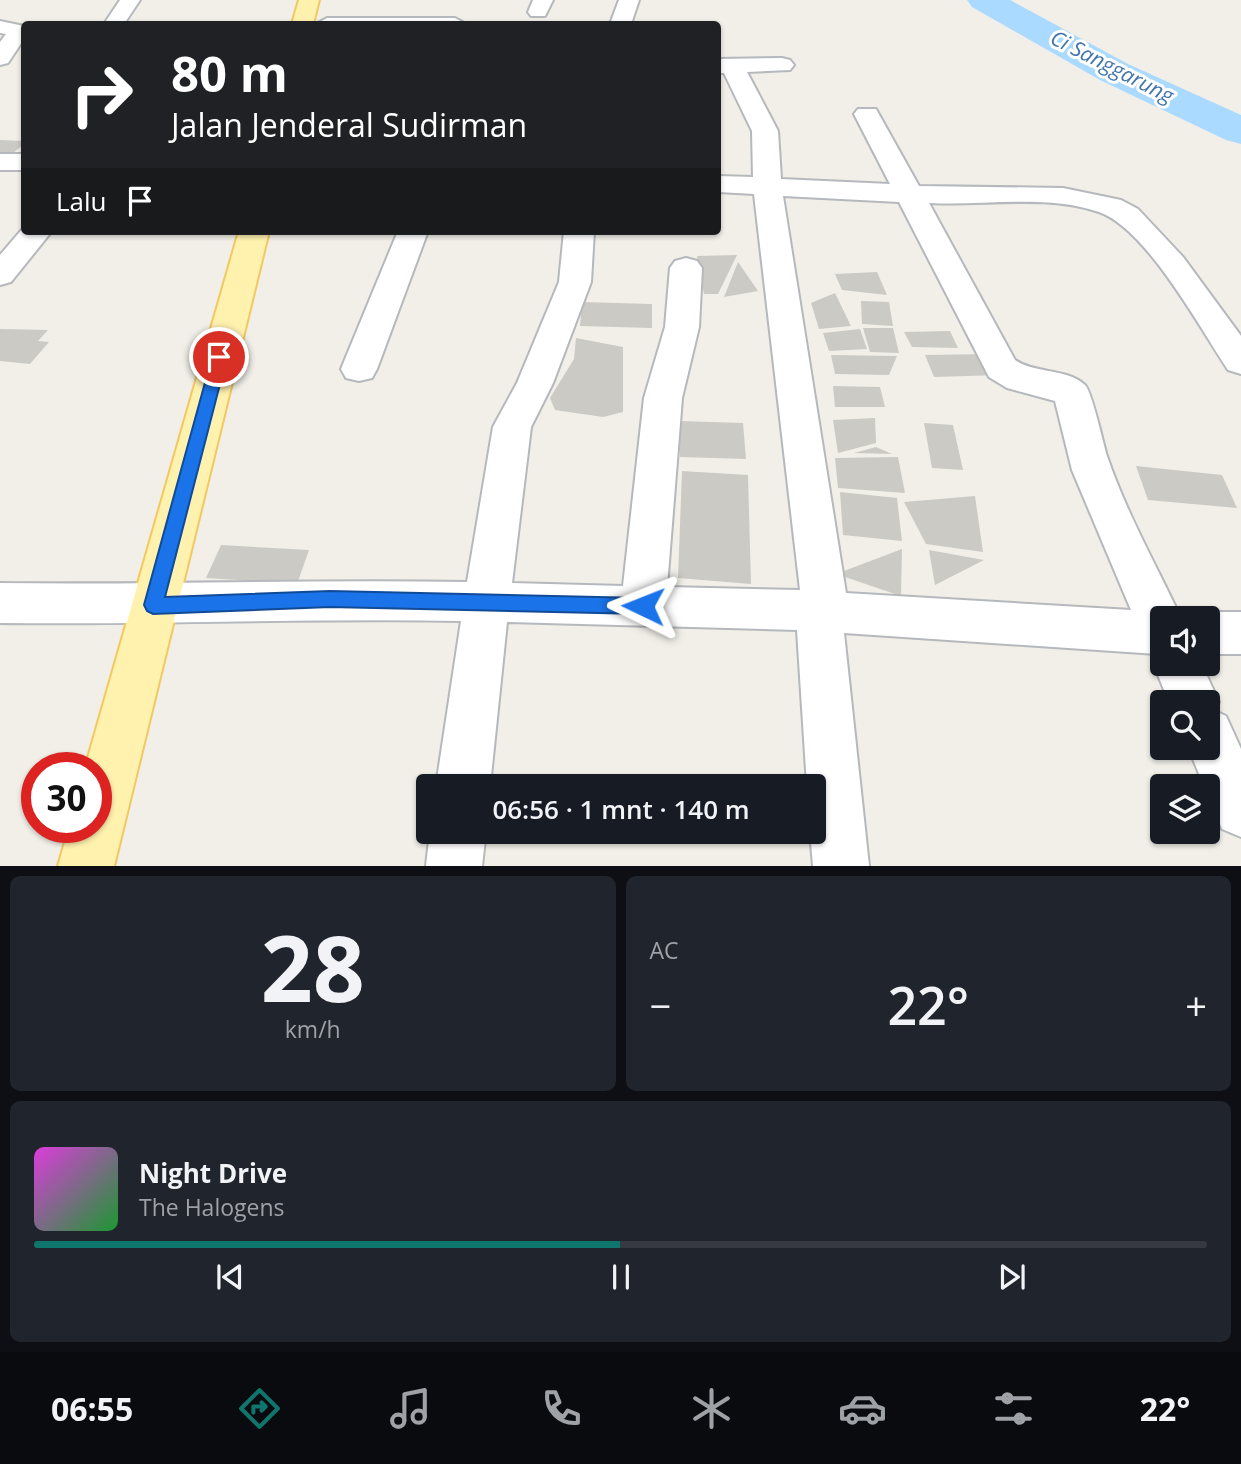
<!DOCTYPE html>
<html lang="id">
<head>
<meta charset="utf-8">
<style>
  body { margin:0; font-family:"Open Sans",sans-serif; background:#20242c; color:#f1f3f6; height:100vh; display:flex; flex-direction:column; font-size:26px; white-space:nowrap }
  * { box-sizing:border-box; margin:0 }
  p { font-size:23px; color:#9ea1a6 }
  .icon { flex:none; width:38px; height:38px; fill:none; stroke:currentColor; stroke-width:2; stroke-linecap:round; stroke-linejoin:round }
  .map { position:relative; height:866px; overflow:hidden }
  .side { display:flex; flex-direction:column; gap:10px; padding:10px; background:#0d0f14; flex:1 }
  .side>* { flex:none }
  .banner { position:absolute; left:21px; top:21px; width:700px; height:214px; border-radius:7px; box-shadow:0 2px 5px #0004; background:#202124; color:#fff; overflow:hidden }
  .fabs { position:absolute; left:1150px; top:606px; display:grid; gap:14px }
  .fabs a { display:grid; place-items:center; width:70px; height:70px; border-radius:7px; background:#171b24; box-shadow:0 2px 5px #0004; font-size:35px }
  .speed { position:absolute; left:21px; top:752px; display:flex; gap:14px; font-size:35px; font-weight:700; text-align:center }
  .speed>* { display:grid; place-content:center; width:91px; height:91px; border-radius:50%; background:#171b24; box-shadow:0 2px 5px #0004; line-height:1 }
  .speed .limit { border:10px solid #d22; background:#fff; color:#111 }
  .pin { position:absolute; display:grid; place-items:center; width:60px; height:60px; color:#fff; margin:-30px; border:4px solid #fff; border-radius:50%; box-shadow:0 2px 7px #0007 }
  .me { position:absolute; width:77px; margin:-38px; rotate:272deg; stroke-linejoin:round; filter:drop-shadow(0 0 5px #0008) }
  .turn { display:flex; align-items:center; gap:24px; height:147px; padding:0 35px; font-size:32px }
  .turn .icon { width:91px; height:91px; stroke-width:2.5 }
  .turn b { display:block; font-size:49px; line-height:60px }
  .then { display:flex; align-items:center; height:66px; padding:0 35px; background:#0003; gap:14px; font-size:26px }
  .big { font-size:52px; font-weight:600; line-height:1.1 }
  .side .card { flex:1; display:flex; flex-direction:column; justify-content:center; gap:10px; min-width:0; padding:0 24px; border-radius:10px; background:#20242c }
  .side .dial { align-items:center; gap:0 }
  .dial b { font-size:91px; line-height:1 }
  .song { display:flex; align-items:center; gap:21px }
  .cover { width:84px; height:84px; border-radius:10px; background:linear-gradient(135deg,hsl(300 70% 55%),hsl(130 70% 35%)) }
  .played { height:7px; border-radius:4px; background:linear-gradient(90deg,#0f766e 50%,#363941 50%) }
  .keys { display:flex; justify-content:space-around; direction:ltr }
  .heat { display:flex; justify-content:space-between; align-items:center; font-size:38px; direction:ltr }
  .side .tiles { flex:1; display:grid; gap:10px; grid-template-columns:1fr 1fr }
  .card:last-child { grid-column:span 2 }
  .trip { position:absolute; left:416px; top:774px; width:410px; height:70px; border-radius:7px; background:#171b24; box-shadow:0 2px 5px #0004; font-weight:600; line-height:70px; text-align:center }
  .dock { display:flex; height:112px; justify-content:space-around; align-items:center; background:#090b0e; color:#9ea1a6 }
  .dock .icon { width:49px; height:49px }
  .dock .active { color:#0f766e }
  .dock b { font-size:32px; color:#f1f3f6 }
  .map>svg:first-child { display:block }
</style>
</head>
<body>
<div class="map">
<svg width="1241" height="866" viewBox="0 0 1241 866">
  <rect width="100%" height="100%" fill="#f1efe8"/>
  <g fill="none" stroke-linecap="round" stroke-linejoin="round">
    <path fill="#aadaff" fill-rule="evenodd" d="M967,0H1010L1128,64L1241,115V144L1226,140L1100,80L972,7Z"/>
  </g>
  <path fill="#cccac5" d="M0,140L24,141V144L7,158H0Z
    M737,255L718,294H704L697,256Z
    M738,262L758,291L724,297Z
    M877,272L887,295L842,290L835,274Z
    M835,293L851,326L819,329L811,303Z
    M861,301L889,302L893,326L862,324Z
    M582,302L652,304V328L580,326Z
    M863,328H893L899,353L870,352Z
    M0,329L48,330L38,341L49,342L30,364L0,361Z
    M860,329L867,349L829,351L823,333Z
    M950,331L958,348L912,347L904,332Z
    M576,338L623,347V412L603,417L555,410L550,398L574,359Z
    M990,354L1000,375L934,377L925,355Z
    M831,355L897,356L889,375L835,374Z
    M833,386L880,387L885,407H835Z
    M875,418L876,443L838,453L833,420Z
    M680,421L743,423L746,459L680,457Z
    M924,423L953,425L963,470L932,468Z
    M876,447L892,454L854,453Z
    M898,457L905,493L838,488L835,458Z
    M1136,466L1222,475L1237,508L1148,500Z
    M682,471L748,475L751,584L678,578Z
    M840,492L897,498L902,541L843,535Z
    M975,496L983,552L926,544L904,502Z
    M221,545L309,550L297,584L206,578Z
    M902,549L901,596L836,574Z
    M929,550L984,560L935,585Z"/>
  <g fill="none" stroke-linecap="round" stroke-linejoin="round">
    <defs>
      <path id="minor" d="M120,0H140L124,24H104Z
        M533,0H553L545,16H531L528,12Z
        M619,0H639L631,24H610Z
        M327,18H455L466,24H316Z
        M0,21L24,26V39L8,63L0,65V42L6,34L0,33Z
        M782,58L790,60L794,65L790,70L747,72L778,131L781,179L890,184L854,114L858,109H876L919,186L1063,188L1121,200L1138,209L1183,257L1241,336V374L1228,370C1200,328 1146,228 1099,212C1046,194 984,206 929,203L1015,360C1036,374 1067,368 1085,385C1092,392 1103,443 1107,456C1126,512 1156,565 1181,618H1162V663H1201L1219,702L1215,711L1226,716L1241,749V837L1222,829L1208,794V786H1204L1188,747H1208V702H1169L1153,663L1157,654L844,633L869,866H813L810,831H814V786H807L797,630L507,622L490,786H436L461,621C307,618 154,625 0,623V583C156,585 311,579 467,582L493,427L517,383L559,282L564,231H594L591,282L553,383L531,427L512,583L623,586L644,398L665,327L670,268L675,261L686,258L697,261L702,268L699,327L682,398L667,587L800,590L754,194L718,192V176L753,177L752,131L724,73H718V59ZM783,196L899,202L989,377L1007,388L1055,401L1072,470L1131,610L846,593Z
        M0,154H24V170H0Z
        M24,227V231H52L11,282L0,285V255Z
        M398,231H428L377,369L372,378L359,381L346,378L341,369Z
        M1208,612H1241V654H1208V618H1193Z
        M430,831H486L482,866H426Z"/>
      <path id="major" d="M299,0H319L313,24H292Z
        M239,231H269L114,866H58L69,828H96V768H85Z"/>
    </defs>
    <use href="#minor" stroke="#b5b8bc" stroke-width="4"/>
    <use href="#major" stroke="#f2c960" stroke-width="4"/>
    <use href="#minor" fill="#fff" fill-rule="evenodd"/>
    <use href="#major" fill="#fff2af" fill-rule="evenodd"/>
  </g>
  <path fill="#1a73e8" stroke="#114b97" stroke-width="2" d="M219,352L227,357L165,597L330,591L643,598L650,600L653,606L650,612L643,614L330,607L153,614L147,611L144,605L212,357Z"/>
  <g text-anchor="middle" stroke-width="6" stroke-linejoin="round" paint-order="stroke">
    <g font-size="21" font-style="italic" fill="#4174aa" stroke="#fff">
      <text transform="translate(1112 67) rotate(27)" y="7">Ci Sanggarung</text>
    </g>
  </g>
</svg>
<div class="fabs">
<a><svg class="icon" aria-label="sound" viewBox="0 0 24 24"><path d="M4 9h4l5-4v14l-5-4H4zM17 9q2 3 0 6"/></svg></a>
<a><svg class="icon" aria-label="search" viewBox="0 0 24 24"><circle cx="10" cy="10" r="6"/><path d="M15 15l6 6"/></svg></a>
<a><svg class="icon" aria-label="layers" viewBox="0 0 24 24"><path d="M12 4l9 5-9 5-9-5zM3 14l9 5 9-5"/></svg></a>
</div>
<div class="speed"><div class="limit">30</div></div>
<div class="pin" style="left:219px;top:357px;background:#d93025"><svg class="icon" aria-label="arrive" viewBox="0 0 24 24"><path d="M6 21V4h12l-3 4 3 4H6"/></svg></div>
<svg class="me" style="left:643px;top:606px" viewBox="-20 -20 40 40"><path d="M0-17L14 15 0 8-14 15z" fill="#1a73e8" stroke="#fff" stroke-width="4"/></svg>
<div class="trip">06:56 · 1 mnt · 140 m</div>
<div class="banner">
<div class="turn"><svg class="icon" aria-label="right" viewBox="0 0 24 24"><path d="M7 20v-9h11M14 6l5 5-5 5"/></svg><div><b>80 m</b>Jalan Jenderal Sudirman</div></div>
<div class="then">Lalu<svg class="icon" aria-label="arrive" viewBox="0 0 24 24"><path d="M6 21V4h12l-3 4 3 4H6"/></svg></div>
</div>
</div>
<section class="side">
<div class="tiles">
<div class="card dial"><b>28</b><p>km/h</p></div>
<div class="card"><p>AC</p>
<div class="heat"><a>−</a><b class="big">22°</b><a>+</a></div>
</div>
<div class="card">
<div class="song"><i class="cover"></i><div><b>Night Drive</b><p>The Halogens</p></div></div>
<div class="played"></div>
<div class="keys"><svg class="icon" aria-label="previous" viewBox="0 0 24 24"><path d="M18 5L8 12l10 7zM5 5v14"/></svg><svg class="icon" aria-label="pause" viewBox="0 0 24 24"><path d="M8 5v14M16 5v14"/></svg><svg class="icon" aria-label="next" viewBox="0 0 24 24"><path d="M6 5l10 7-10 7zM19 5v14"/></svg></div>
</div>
</div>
</section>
<nav class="dock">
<b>06:55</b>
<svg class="icon active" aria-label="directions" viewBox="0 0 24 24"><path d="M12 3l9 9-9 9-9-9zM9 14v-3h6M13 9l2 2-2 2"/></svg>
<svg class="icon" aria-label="music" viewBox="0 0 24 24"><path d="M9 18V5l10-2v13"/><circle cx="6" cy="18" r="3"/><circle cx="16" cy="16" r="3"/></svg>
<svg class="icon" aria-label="phone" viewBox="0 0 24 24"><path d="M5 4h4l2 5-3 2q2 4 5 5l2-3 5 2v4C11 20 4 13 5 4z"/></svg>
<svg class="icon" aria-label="climate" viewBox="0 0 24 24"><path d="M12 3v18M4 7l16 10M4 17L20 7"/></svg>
<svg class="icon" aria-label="car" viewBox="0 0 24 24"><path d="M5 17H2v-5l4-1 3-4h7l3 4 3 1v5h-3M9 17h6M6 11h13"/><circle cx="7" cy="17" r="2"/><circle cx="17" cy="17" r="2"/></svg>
<svg class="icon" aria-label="filters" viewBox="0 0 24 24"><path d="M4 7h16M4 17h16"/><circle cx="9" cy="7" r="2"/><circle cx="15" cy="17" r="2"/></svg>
<b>22°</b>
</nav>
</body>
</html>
